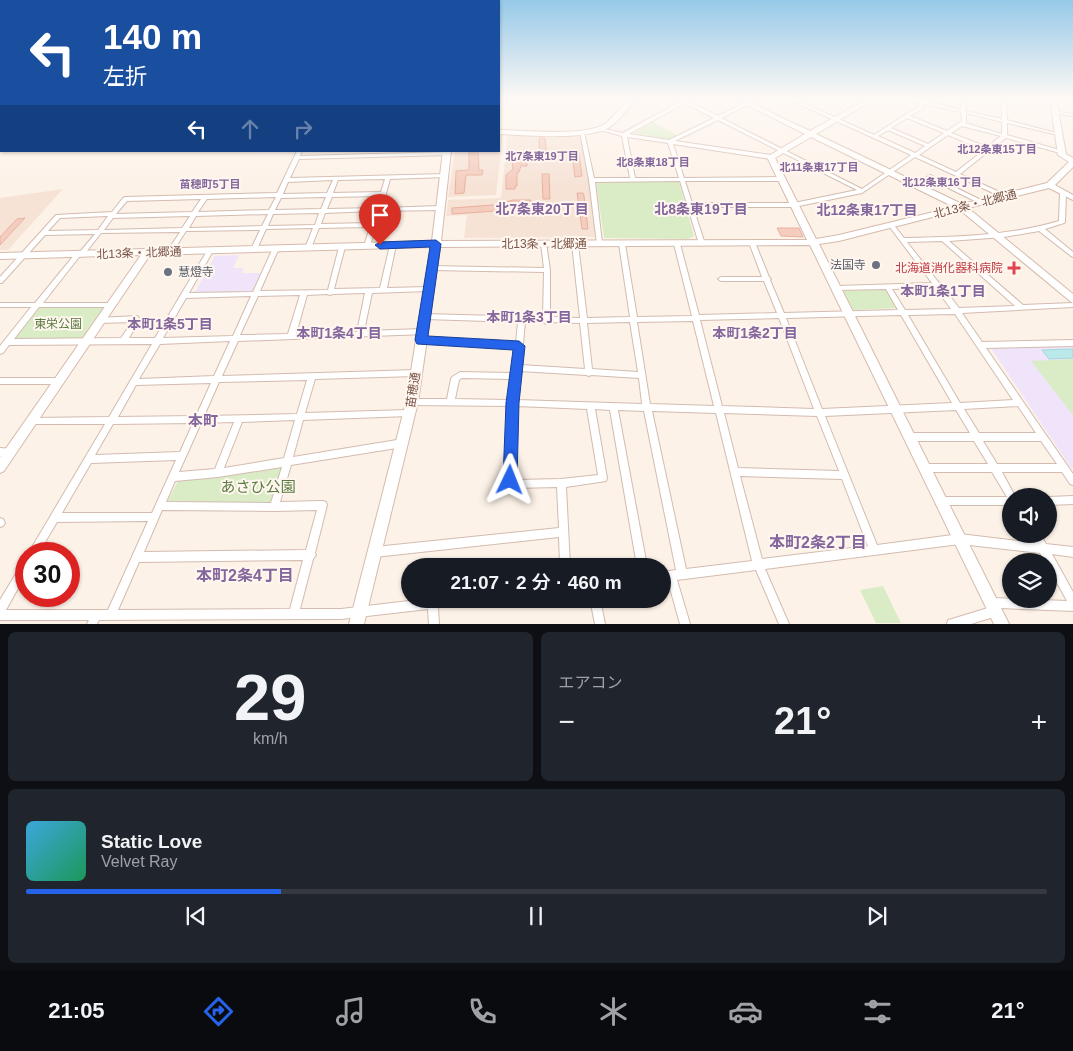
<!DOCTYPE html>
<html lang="ja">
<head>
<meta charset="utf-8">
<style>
  body { margin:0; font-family:Arial,"Noto Sans JP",sans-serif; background:#20242c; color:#f1f3f6; height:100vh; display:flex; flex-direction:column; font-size:19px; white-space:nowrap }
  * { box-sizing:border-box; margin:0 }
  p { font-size:16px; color:#9ea1a6 }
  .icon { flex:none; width:28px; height:28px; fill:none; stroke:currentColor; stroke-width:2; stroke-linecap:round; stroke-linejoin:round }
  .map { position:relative; height:624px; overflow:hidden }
  .details { display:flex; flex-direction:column; gap:8px; padding:8px; background:#0d0f14; flex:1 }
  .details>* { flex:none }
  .guide { position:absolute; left:0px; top:0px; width:500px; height:152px; box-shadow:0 1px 4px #0004; background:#1a4fa0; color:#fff; overflow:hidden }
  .fabs { position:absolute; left:1002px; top:488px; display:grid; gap:10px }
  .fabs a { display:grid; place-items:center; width:55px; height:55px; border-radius:50%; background:#171b24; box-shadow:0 1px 4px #0004; font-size:25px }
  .speed { position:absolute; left:15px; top:542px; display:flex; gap:10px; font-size:25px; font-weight:700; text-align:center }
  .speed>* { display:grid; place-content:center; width:65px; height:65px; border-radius:50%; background:#171b24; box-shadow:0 1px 4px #0004; line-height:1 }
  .speed .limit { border:8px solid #d22; background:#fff; color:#111 }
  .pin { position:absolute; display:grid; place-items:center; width:42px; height:42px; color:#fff; margin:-51px -21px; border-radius:50% 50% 50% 0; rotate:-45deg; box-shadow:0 0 5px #0007 }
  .pin .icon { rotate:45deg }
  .me { position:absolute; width:55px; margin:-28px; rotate:2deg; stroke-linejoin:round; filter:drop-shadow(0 0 4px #0008) }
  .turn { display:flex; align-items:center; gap:18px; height:105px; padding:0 20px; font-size:22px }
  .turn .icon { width:65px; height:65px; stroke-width:2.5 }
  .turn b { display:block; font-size:35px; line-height:42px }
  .lanes { display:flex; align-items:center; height:48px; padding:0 20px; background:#0003; justify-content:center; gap:25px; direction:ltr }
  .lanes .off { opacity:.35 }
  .big { font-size:38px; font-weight:600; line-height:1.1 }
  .details .card { flex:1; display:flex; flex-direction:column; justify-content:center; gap:8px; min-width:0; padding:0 18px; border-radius:8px; background:#20242c }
  .details .dial { align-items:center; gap:0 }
  .dial b { font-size:65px; line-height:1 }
  .song { display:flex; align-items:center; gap:15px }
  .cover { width:60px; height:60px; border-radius:8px; background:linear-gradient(135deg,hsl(200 70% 55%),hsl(150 70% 35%)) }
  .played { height:5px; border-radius:2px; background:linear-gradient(90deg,#2563eb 25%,#363941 25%) }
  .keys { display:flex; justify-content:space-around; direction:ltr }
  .heat { display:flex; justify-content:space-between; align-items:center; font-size:28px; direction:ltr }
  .details .tiles { flex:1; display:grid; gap:8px; grid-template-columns:1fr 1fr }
  .card:last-child { grid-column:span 2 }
  .trip { position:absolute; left:401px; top:558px; width:270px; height:50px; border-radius:25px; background:#171b24; box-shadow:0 1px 4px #0004; font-weight:600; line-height:50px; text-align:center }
  .menu { display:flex; height:80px; justify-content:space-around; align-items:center; background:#090b0e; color:#9ea1a6 }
  .menu .icon { width:35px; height:35px }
  .menu .selected { color:#2563eb }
  .menu b { font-size:22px; color:#f1f3f6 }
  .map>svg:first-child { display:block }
</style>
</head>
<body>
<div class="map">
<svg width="1073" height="624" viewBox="0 0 1073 624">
  <rect width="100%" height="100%" fill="#fdf2e8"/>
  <path fill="#f6e3d6" d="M499,133H503L496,195L448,197L455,151H499Z
    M508,134H582L596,237L464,238L467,215L446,216L448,200L501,198Z
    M63,189L8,250H0V198Z"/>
  <path fill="#efe4fa" d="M239,255L233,268H244L242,273H262L254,293L194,294L215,256Z
    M1073,345V468H1071L991,348Z"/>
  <path fill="#daecc5" d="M653,122L679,136L671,140L634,133Z
    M596,182H679L694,236L688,239L604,238Z
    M886,289L898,308L853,310L843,291Z
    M38,308H103V309L81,340H13Z
    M1073,359V415L1031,361Z
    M280,467L281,469L271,502L268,504H166L178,481Z
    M883,586L901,623H876L860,590Z"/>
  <path fill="#bbe8e9" stroke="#a1d9db" d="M1073,349V358L1049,359L1042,350Z"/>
  <path fill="#f4cdbe" stroke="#e8b19e" d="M539,138H545L547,158H540Z
    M511,151L526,152L527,166H521L519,172L517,173V186H515V189H506V175L513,169Z
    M469,152H478L479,170H483L482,175H466L464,193L455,194L456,171L469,170Z
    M572,154H579L582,176L575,177Z
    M542,174H549L550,199H543Z
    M577,193H583L584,196L588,229H582Z
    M513,200H531V206L514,205L496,211L452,214V208L493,205Z
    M25,218L0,245V237L17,219Z
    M777,228H799L803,237L781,236Z"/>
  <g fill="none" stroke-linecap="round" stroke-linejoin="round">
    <defs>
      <path id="street" d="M678,99H689V100L688,101L718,116L753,99H758V100L721,118L862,189L911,155L790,100V99H795L874,135L919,106L920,103L909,100V99L923,100L961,110V99H965L966,111L1002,119V99H1006L1007,120L1060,134L1058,135L1007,123V135L1063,151L1060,153L1006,138L991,149V151H989L960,174L1006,195L1007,196L1004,198L915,157L862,193L794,207H693L705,244L702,246L699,244L680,181L595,182L602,243L599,245L597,244L589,180L580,132L582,131L584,132L594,178H630L622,136L597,129L599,128L623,133L681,101ZM685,103L714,118L669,140L629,134ZM924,104L961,112L962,121L947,131L910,116L923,108ZM966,113L1002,122V134L965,123L966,122ZM907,118L944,133L928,144L891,128ZM718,120L857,190L794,203H692L685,181H782L785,179L782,177L684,178L673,144L771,159L774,157L771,155L675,141ZM962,126L1001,136L987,147L951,133ZM888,130L925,146L915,153L878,136ZM948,135L984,150L956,172L919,155ZM627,137L668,143L679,178H635Z
        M1053,111L1073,114V116L1053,113Z
        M0,112H1V114H0Z
        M297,151H302L300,156L449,152L450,153L447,155L299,159L290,178L444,174L446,175V177L390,179L382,208L440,206L443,208L440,210L380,211L370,246L367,248L364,246L370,227L319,228L311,248L308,250L305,248L313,228L266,229L257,249L254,251L251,249L260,230L186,231L172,253L170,254L167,252L180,232L101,233L83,256L79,257L43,303H111L114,305L113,307H39L14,339L121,338L132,322L100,323L97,320L98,318L137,316L140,319L129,338H155L207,251L210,249L213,251L189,293L253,292L273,248L276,246L279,248L260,291L328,290L339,247L342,245L345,247L334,289L380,288L390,245L393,243L395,244L396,245L387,288L429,287L432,289L429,291L372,293L364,331L422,329L425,330L426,332L425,334L238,341L222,376L416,370L419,371L420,373L419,375L416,376L315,379L305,413L409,410L412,411L413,413L412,415L409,416L303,420L293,457L403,439L406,440L407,443L406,446L403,447L291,465L280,502L323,501L326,502L327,505L315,553L316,555L313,559L300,609H341L426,599H471L470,603L466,604L438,607L439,624H429L428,609L341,619L99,620L97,624H87L89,620H0V600L23,562L26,560V574L6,610H108L148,521L57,522L38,554H28L105,424H32L29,423L28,421L29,419L32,418L109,417L152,344L9,345L3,353L0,354V346L31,307H0V303H35L75,254L79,253L95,234L45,235L2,283H0V277L56,215L112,212L123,198L125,197L277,193ZM385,179L381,192L333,193L338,180ZM333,180L327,193L283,194L288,182ZM379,196L376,208L327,209L332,197ZM276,197L269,210L198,212L207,199ZM326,197L321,209L275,210L281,198ZM201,199L192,212L116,214L127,201ZM375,211L371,223L321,224L325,213ZM319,213L315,225L268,226L273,214ZM268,214L262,226L189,228L196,216ZM108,216L98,230L48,231L60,218ZM190,216L182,228L104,230L113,218ZM365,293L357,332L296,334L307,295L327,294L330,295L333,294ZM300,295L288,334L240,335L258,296ZM251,296L233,336L163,338L186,298ZM230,341L214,376L139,379L160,344ZM307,380L297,414L204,416L219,382ZM211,383L196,416L118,417L136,385ZM295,420L284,458L224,468L242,422ZM234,422L215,469L179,472L201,423ZM193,423L180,452L95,455L113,424ZM176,460L152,513H62L91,463ZM282,467L271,503L166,502L175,481L218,477ZM162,510L274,511L317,510L306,550L144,552ZM303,560L290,609L118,610L139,562Z
        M930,175L983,201L984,202L981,204L979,203L930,179L919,187H915V185Z
        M1063,190L1066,192L1065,222L1064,223L1045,229L1073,252V257L1071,256L1039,231L1004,237L949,241L1023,305L1073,303V307L962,313L982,342L1073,340V346L986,348L1073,474V485L1070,484L1062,472H1002L1015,496H1011V505H942L939,504L938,501L939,498L942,497H1007L992,472H925L922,471L921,468L922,465L925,464H988L974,441H909L906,440L905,437L906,434L909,433H970L956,410L825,416L877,545L960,534L1035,543L1030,534H1040L1046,544L1073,547V557L1052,554L1073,592V611L1000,608L1001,611L1000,615L971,624H947L948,620L952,619L991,607H988L987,603L988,599L992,598L1067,601L1049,568V561H1045L1040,553L960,544L765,569L789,624H779L756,570L677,580L690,624H680L668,581L662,582V572L676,570L644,411L618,410L647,566H637L610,410L595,409L607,478L606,481L566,487L570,566H560L559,537L375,557L372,555L370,552L372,549L375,547L559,528L557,487L516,488L507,483L506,480L509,406L412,405L409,404L408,402L409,400L412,399H447L451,379L452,377L460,372L512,373L515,349L421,343L418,342L417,340L418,338L421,337L516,343L518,322L425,319L423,318L422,316L423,314L543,317L544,272L432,270H430L429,268L430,266L544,268L541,244L542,243H546L550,270V317L580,318L572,244L575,242L578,244L587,318L630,317L619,244L622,242L625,244L637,317L692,316L674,244L677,242L680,244L699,315L777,313L764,281H721L718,279L721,277H762L750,245L753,243L756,245L769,277L771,279L770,280L784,313L898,310L886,289L837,290L834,288L837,286L932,283L889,226L888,225L889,224H893L904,238C957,237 1008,236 1059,221L1060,192ZM942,241L1015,306L959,308L942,286L941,283H939L907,242ZM935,287L951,309L905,310L892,289ZM955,314L1013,400L960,403L908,315ZM901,315L952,403L822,409L786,318ZM779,318L814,409L722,406L700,320ZM693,321L714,406L650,404L637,322ZM525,322H543L546,324L549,322L580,323L585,369L521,365ZM630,322L638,372L592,369L587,323ZM520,371L586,375L589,376L591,375L639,378L642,404L517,400ZM462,378L512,379L509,400L455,399L459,380ZM517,406L587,409L598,475L561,479L517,480L514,478ZM1018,406L1036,433H979L964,409ZM652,411L716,413L752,561L686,569ZM724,413L817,416L839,471L738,468ZM983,441H1041L1057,464H997ZM740,476L842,479L868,546L762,559Z
        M0,378H60L63,379L64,381L63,383L60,384H0Z
        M0,448L13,449L14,452L13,455L0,456Z
        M1073,496V504L1049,505V497Z
        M0,518L3,519L5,523L3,526L0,527Z
        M590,599H600L605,624H595Z"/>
      <path id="secondary" d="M630,99H636C628,108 620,120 610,127C588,141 525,135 499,134V130C524,130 584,137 605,124C614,117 621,106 630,99Z
        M735,99H742L810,131L867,99H874L873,100L816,134L962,204L1047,183L1069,162L1058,155L1050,99H1056L1066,154L1073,158V167L1055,185L1073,195V200L1049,188L968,208L1073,294V303L1070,301L960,210L839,241L819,244L1009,624H994L810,245L440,247L418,402L364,624H349L406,402L431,247L150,255L4,471L0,473V457L141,255L0,259V253L432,241L443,151H451L441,241L807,240L767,157L805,134ZM811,137L954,207L839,235L816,239L775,158Z"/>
    </defs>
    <use href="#street" stroke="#d3bbaf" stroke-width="2"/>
    <use href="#secondary" stroke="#d6baac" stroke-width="2"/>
    <use href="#street" fill="#fff" fill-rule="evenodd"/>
    <use href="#secondary" fill="#fff" fill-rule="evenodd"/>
  </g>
  <linearGradient id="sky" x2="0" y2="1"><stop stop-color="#96c9e8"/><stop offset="0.53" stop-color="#fef9f5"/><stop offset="1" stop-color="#fef9f5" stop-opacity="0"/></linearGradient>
  <rect width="1073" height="186" fill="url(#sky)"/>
  <path fill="#2563eb" stroke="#184099" d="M436,240L441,244L428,336L519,341L525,346L519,403L517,480L515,484L510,486L505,484L503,480L506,403L513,350L417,344L415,340L430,247L380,249L375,245L380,242Z"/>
  <g fill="#6b7280" stroke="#fff7ef" stroke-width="2">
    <circle cx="876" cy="265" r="5"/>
    <circle cx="168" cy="272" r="5"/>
  </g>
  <path fill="#e0444e" stroke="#fff7ef" stroke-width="2" d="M1011.5 260.5h5v5h5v5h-5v5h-5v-5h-5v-5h5z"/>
  <g text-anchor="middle" stroke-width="4" stroke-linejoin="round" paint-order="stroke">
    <g font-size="11" font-weight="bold" fill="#83669c" stroke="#fff7ef">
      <text x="997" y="153">北12条東15丁目</text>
      <text x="542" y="160">北7条東19丁目</text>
      <text x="653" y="166">北8条東18丁目</text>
      <text x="819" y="171">北11条東17丁目</text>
      <text x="942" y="186">北12条東16丁目</text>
      <text x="210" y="188">苗穂町5丁目</text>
    </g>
    <g font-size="12" fill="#79554a" stroke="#fff7ef">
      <text transform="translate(975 204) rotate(-14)" y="4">北13条・北郷通</text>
      <text x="544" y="248">北13条・北郷通</text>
      <text transform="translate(139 253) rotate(-2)" y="4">北13条・北郷通</text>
      <text transform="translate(413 390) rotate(-81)" y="4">苗穂通</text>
    </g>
    <g font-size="12" fill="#5b616d" stroke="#fff7ef" text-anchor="end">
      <text x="866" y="269">法国寺</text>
      <text x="178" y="276" text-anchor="start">慧燈寺</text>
    </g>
    <g font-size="12" fill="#be3a42" stroke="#fff7ef" text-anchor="end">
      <text x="1003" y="272">北海道消化器科病院</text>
    </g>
    <g font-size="12" fill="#587a3e" stroke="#fff7ef">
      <text x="58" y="328">東栄公園</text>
    </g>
    <g font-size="14" font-weight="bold" fill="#83669c" stroke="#fff7ef">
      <text x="542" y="214">北7条東20丁目</text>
      <text x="701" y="214">北8条東19丁目</text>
      <text x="867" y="215">北12条東17丁目</text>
      <text x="943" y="296">本町1条1丁目</text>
      <text x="529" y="322">本町1条3丁目</text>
      <text x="170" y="329">本町1条5丁目</text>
      <text x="339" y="338">本町1条4丁目</text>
      <text x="755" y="338">本町1条2丁目</text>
    </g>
    <g font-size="15" font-weight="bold" fill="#83669c" stroke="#fff7ef">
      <text x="203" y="426">本町</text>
    </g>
    <g font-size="15" fill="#587a3e" stroke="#fff7ef">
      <text x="258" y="492">あさひ公園</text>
    </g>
    <g font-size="16" font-weight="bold" fill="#83669c" stroke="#fff7ef">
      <text x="818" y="548">本町2条2丁目</text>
      <text x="245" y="581">本町2条4丁目</text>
    </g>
  </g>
</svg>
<div class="fabs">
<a><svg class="icon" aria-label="sound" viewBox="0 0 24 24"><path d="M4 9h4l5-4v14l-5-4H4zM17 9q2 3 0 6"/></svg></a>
<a><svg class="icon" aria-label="layers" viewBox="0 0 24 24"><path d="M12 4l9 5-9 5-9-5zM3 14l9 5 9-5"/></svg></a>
</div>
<div class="speed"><div class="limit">30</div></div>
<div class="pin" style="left:380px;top:245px;background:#d93025"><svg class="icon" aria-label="arrive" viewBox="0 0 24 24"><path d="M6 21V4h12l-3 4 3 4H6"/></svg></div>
<svg class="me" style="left:510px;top:480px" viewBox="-20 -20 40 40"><path d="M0-17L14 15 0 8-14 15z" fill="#2563eb" stroke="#fff" stroke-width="4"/></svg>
<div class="trip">21:07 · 2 分 · 460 m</div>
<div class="guide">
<div class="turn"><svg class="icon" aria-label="left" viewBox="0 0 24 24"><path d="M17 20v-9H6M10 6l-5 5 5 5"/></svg><div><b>140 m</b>左折</div></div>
<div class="lanes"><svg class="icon" aria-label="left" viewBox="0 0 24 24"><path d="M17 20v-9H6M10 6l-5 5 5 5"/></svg><svg class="icon off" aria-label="ahead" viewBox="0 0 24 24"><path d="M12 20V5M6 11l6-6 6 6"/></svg><svg class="icon off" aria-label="right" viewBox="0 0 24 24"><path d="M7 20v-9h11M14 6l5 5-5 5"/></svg></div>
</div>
</div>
<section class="details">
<div class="tiles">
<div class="card dial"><b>29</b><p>km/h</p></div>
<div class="card"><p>エアコン</p>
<div class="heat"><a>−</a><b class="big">21°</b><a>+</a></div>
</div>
<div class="card">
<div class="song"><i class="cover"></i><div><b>Static Love</b><p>Velvet Ray</p></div></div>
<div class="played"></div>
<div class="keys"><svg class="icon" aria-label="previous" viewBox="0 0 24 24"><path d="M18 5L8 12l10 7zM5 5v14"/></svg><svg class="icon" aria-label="pause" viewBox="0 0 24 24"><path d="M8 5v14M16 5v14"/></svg><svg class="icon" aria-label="next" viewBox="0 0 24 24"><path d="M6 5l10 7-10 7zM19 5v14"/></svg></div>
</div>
</div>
</section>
<nav class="menu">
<b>21:05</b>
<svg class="icon selected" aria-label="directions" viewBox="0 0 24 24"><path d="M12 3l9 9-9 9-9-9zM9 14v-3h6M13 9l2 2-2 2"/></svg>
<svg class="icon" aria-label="music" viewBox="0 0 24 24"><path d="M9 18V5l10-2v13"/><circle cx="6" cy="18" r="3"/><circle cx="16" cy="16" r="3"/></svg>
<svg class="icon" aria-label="phone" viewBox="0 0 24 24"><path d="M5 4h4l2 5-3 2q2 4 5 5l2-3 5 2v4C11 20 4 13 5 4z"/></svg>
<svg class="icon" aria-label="climate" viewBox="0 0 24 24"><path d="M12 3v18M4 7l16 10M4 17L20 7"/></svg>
<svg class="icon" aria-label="car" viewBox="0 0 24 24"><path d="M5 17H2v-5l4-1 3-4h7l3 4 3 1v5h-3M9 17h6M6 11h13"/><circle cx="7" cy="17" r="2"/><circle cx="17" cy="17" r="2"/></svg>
<svg class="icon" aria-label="filters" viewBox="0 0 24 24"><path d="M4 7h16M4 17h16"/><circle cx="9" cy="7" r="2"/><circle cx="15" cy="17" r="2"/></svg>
<b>21°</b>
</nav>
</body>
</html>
